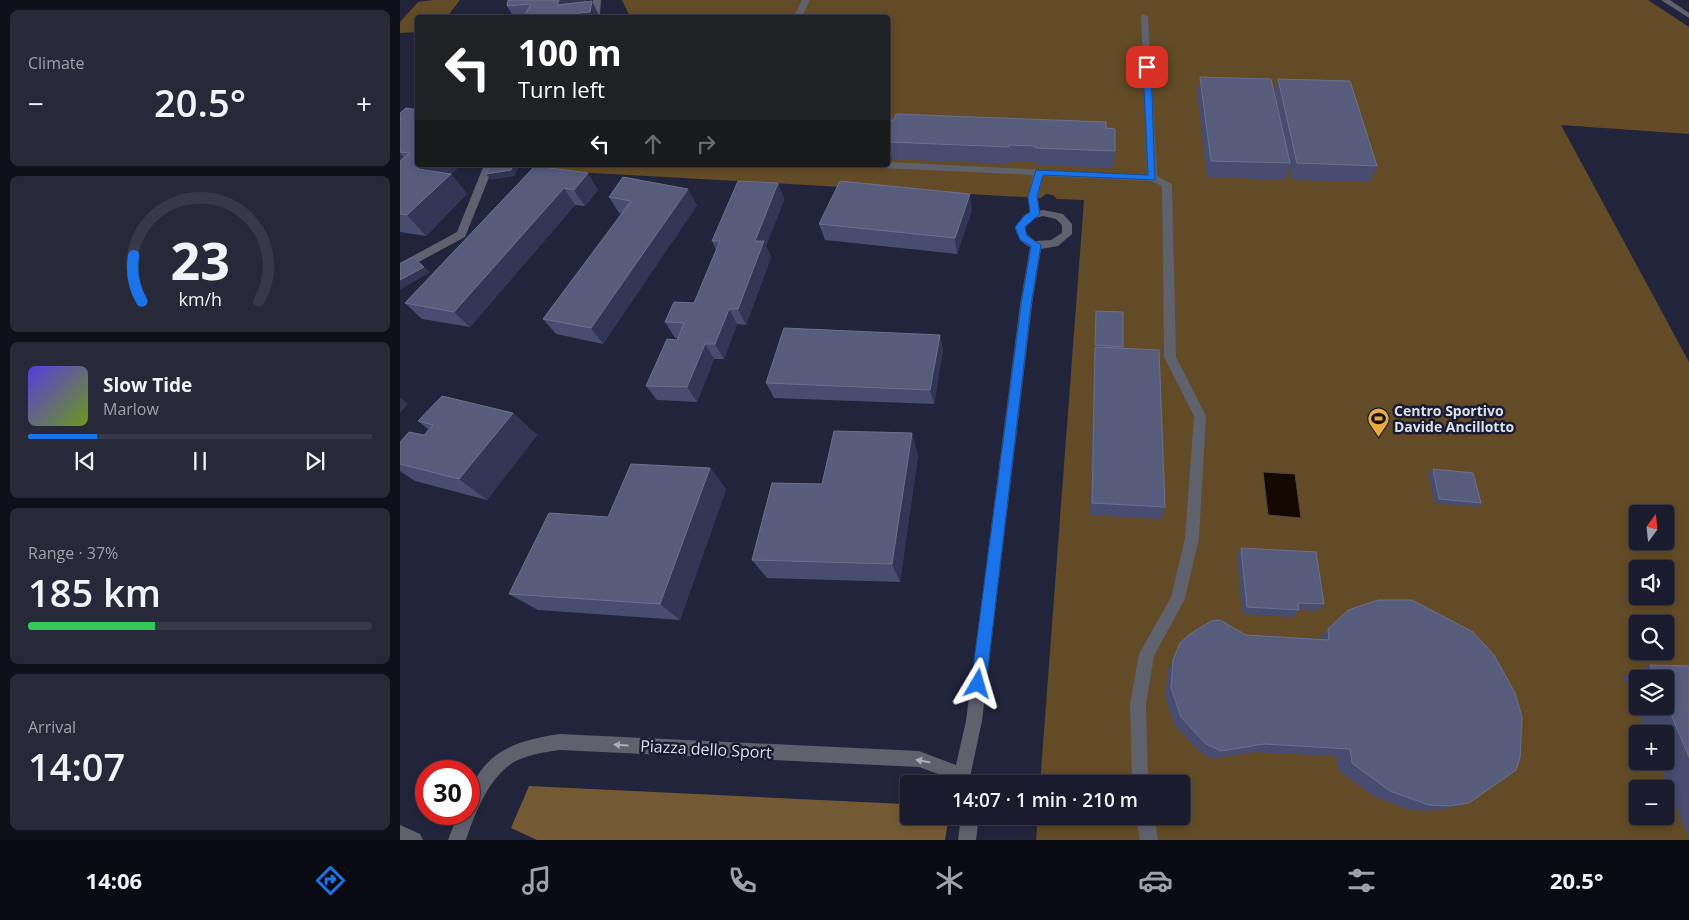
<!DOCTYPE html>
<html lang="en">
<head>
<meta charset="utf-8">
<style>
  body { margin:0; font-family:"Open Sans",sans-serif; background:#272838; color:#f1f3f6; height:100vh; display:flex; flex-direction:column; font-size:19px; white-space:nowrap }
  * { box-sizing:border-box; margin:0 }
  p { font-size:16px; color:#9fa1a9 }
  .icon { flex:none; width:28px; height:28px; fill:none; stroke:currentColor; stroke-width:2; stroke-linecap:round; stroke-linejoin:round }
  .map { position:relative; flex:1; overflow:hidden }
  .side { display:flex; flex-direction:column; gap:10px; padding:10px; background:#0e0f18; width:400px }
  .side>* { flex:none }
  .hud { position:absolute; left:15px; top:15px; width:475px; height:152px; border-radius:5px; box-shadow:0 2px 8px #0003,0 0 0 1px #383948; background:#202124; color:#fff; overflow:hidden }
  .needle { width:32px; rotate:15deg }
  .tools { position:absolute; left:1229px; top:505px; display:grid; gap:10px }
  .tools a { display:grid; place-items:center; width:45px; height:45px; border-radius:5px; background:#1a1b2c; box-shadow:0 2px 8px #0003,0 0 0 1px #383948; font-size:25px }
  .speed { position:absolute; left:15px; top:760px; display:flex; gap:10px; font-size:25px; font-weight:700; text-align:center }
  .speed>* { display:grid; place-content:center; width:65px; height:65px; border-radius:50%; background:#1a1b2c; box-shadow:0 2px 8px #0003,0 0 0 1px #383948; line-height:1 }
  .speed .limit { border:8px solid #d22; background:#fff; color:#111 }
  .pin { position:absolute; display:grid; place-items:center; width:42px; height:42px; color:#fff; margin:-21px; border-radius:10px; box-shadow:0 2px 8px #0006 }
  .me { position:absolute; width:55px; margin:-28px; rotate:7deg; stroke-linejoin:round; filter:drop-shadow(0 0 4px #0008) }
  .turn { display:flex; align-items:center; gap:18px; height:105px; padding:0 20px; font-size:22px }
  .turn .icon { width:65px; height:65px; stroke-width:2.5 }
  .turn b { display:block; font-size:35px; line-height:42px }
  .lanes { display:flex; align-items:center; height:48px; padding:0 20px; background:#0003; justify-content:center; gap:25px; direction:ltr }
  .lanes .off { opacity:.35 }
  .big { font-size:38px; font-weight:600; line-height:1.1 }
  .side .tile { flex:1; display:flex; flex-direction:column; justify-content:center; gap:8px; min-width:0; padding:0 18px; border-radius:8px; background:#272838 }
  .side .dial { align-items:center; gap:0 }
  .dial svg { height:130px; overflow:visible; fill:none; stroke:#383948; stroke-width:7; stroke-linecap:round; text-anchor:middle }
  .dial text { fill:#f1f3f6; stroke:none }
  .song { display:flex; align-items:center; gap:15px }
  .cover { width:60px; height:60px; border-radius:8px; background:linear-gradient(135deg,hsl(250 70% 55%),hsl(80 70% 35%)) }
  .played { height:5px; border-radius:2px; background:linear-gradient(90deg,#1a73e8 20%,#383948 20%) }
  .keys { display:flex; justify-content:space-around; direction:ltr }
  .heat { display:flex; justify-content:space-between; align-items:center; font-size:28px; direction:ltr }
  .charge { height:8px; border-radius:4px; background:linear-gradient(90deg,#34c759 37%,#383948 0) }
  .trip { position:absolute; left:500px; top:775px; width:290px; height:50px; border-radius:5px; background:#1a1b2c; box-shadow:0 2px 8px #0003,0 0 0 1px #383948; font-weight:600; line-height:50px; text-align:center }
  .tab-bar { display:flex; height:80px; justify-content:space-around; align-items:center; background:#0a0b12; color:#9fa1a9 }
  .tab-bar .icon { width:35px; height:35px }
  .tab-bar .selected { color:#1a73e8 }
  .tab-bar b { font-size:22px; color:#f1f3f6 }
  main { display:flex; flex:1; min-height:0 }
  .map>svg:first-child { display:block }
</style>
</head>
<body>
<main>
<section class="side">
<div class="tile"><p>Climate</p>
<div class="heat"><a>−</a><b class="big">20.5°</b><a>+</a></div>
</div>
<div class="tile dial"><svg viewBox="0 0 100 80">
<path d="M14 69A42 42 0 1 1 86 69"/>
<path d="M14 69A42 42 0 0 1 9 41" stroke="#1a73e8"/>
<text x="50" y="56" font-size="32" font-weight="700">23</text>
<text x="50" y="72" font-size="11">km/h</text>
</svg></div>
<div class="tile">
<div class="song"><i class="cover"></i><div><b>Slow Tide</b><p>Marlow</p></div></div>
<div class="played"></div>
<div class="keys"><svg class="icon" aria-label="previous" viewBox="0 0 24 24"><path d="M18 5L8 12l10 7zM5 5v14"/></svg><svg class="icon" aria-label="pause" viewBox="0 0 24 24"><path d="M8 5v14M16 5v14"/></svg><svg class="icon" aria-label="next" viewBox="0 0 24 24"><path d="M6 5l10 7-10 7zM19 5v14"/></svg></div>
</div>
<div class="tile"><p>Range · 37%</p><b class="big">185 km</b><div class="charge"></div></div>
<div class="tile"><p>Arrival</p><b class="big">14:07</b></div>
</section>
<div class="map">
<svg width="1289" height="840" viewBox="0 0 1289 840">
  <rect width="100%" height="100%" fill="#22243b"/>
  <path fill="#624b26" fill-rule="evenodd" d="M33,0H60L47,17L18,18L17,32L0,33V22L18,2Z
    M222,0H1248L1289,27V134L1161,125L1289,362V840H636L638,816H781V784H640L684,200L657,199L653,195L646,194L641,198L139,170L143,165H488V18L230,17ZM1238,514H1265V541H1238ZM1238,569H1265V596H1238ZM1238,624H1265V651H1238ZM1238,679H1265V706H1238ZM1238,734H1265V761H1238ZM1238,789H1265V816H1238Z"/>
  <path fill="#735a34" d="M129,786L504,804L509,800V816H549L545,840H137L111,828Z"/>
  <path fill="#140900" stroke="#504947" d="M863,472L895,474L901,518L868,515Z"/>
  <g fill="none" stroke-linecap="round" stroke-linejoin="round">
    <path fill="#5f616d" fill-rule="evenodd" d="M193,0H201L200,14L205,18H195L192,15Z
      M402,0H410L401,18H393Z
      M741,14L748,16L757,176L772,184L776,357L806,416L799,538L785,599L754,656L746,704L748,784H732L730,704L739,654L771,597L785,538L794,416L764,357L762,186L751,181L643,176L638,197L640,214L635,217L630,214L628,197L633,175L483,168L478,165H488V162L747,175Z
      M84,165H94L65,237L0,272V263L57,232Z
      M736,816H754L758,840H740Z"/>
    <path fill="#5f616d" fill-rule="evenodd" d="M1261,0H1270L1289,13V18Z
      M643,210L663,214L672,224V234L658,246L641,249L632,305L582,721L570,777L573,784H554L538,774L519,767L160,750C146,752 131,754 118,760C90,773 75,813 66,840H48L58,814H69C69,807 67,797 70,791C86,749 120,740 160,734L519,751L556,765L566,721L620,305L630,247C621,243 617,237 615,227L624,215ZM643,216L656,219L662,225V233L651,240L635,241L627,234L625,227L632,219Z
      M561,816H579L576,840H558Z
      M0,825L20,834L23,840H0Z"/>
  </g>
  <path fill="#474c70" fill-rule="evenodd" d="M108,0H186L187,2L192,1L200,18H114L107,6Z
    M800,77L874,93L878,79L977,166L970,182L892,180L889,167L885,180L807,177L797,94Z
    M0,113L18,165H61L51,174L67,194L26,236L0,232Z
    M488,120L706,128L715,151L714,168L636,165L635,162H610L609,164L492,159L491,162H488Z
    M135,166L198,190L185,206L175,205L70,327L22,319L5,303Z
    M378,183L384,200L366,246L371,257L346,325L337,324L324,359H314L297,402L257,400L246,386L278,338H275L265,322L294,303L316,250L312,241Z
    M209,197L297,205L203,344L156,334L143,319L222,214L219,213Z
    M572,210L557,254L425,240L419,224Z
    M723,312V348L765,507L761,519L690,515L696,316Z
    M540,335L543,350L534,404L374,398L366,383Z
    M113,413L137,435L87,500L15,481L0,471V442L24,435L29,430L18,421Z
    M518,455L500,582L367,578L352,560L422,484Z
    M310,468L326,489L280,620L138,610L109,594L208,517Z
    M1033,469L1081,503L1076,507L1035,503L1028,474Z
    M841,548L924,604L918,611L899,610L893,617L842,614L837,556Z
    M948,610L1069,803L1048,808L1030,811L1010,810L973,796L938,770L936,756L854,752L813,759L799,751L775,726L765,697L768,670L780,643L846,635L918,639Z
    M1250,665L1289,666V839L1258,761H1265V734H1247L1223,676ZM1238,679H1265V706H1238Z"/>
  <path fill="#323555" d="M159,0H186L187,1L186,7L157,5Z
    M192,1L200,18H178L179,13Z
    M489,142L492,159L491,162L488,145Z
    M0,153L17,172L0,161Z
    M22,165H61L51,174L67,194L26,236L7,215L18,169Z
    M113,165H119L115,176L91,180L86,174Z
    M188,173L198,190L185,206L174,190Z
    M378,183L384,200L366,246L371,257L346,325L338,309L355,241Z
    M164,188L175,205L70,327L54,312Z
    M288,189L297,205L203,344L191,328Z
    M570,194L572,210L557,254L555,238Z
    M24,267L30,272L0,290V280Z
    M329,309L337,324L324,359L315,344Z
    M540,335L543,350L534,404L530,390Z
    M305,344L314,359L297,402L287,387Z
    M0,397L8,404L0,413Z
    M113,413L137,435L87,500L59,479Z
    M512,433L518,455L500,582L492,564Z
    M310,468L326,489L280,620L260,604Z"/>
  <path fill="#575c7d" stroke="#6c708f" d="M108,0H159L157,5L192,1L190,12L179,13L178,18H123L131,4L107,6Z
    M800,77L871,79L890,163L811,161Z
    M878,79L950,81L977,166L897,163Z
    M6,108L18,110V165H22L18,169L51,174L7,215L0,214V161L9,153L0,152V124L1,123H0V120L2,118H0V113Z
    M496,114L706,122V128L715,129V151L635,148V146L609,145V147L489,142L488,145V120H494Z
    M90,165H113L111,170L86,174Z
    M135,166L188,173L174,190L164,188L54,312L5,303Z
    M223,177L288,189L191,328L143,319L231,201L209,197Z
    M338,181L378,183L355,241H364L338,309H329L315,344H305L287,387L246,386L267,339L277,340L284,323L265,322L274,302L294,303L320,241H312Z
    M440,181L570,194L555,238L419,224Z
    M13,257L24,267L0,280V264Z
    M696,311L723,312V347L695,345Z
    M384,328L540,335L530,390L366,383Z
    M695,347L759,350L765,507L692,503Z
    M42,396L113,413L59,479L0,464V442L9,432L24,435L33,425L18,421Z
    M434,431L512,433L492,564L352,560L372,483L422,484Z
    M231,464L310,468L260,604L109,594L149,513L208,517Z
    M1033,469L1073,473L1081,503L1039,499Z
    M841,548L916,552L924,604L898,603L899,610L847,607Z
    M978,600H1012L1073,632L1094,655L1115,693L1122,717L1120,758L1116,770L1069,803L1050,806L1029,805L990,791L952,763L950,749L864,744L821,751L806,744L781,717L771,688L773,660L780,643L790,634L811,621L820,620L846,635L929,640L928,629L948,610Z
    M1250,665L1289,666V757L1265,700V679H1256Z"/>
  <defs><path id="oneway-solid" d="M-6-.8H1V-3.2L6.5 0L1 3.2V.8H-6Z" transform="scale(1.25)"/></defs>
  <g fill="#aaadba">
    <use href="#oneway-solid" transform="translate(221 745) rotate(-177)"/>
    <use href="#oneway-solid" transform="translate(523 761) rotate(-169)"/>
  </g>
  <path fill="#1a73e8" stroke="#114b97" d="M747,65L751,67L755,180L643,175L637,197L640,214L625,227L627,236L641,245L631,305L586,684L584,689L578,691L573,689L571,684L621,305L631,246L620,240L615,227L625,215L630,212L628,197L636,170L748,175L743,67Z"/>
  <defs>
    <symbol id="stadium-pin" viewBox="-11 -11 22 30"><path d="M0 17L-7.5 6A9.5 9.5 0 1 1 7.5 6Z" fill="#eaaa39" stroke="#191b31"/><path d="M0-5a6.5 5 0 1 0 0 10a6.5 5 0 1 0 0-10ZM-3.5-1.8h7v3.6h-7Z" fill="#111"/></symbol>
  </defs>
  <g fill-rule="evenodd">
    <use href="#stadium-pin" x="966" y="406" width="25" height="34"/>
  </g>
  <g text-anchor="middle" stroke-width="5" stroke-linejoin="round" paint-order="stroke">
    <g font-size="14" font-weight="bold" fill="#dcdfee" stroke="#191b31" text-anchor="start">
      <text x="994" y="416">Centro Sportivo<tspan x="994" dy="16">Davide Ancillotto</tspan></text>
    </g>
    <g font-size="16" fill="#dcdfee" stroke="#191b31">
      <text transform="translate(306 749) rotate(3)" y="6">Piazza dello Sport</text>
    </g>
  </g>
</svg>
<div class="tools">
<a><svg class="needle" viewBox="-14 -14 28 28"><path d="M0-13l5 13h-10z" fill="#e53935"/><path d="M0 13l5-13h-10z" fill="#9fa1a9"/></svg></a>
<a><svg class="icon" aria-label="sound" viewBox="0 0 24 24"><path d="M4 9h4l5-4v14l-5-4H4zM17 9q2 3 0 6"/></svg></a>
<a><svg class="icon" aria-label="search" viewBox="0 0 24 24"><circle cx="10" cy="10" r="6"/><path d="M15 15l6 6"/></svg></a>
<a><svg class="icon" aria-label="layers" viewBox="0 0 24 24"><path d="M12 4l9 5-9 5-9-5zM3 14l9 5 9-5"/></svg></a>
<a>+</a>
<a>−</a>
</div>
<div class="speed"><div class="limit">30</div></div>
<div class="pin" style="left:747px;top:67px;background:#d93025"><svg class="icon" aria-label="arrive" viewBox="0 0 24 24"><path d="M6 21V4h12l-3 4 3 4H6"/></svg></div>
<svg class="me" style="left:578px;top:684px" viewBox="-20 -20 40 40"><path d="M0-17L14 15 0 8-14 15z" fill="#1a73e8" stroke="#fff" stroke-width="4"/></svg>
<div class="trip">14:07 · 1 min · 210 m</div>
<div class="hud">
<div class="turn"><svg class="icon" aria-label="left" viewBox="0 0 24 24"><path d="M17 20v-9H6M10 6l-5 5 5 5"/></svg><div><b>100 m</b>Turn left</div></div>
<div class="lanes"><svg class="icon" aria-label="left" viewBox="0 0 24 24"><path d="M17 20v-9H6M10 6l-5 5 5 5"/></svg><svg class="icon off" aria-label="ahead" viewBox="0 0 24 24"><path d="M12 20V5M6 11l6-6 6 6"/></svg><svg class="icon off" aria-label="right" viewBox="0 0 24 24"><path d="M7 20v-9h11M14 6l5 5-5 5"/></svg></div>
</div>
</div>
</main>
<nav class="tab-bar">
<b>14:06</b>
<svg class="icon selected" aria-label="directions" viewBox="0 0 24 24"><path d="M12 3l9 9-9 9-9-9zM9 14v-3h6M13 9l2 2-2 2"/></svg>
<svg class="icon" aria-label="music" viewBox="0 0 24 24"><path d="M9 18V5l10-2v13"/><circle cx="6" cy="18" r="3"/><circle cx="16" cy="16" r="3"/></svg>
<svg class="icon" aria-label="phone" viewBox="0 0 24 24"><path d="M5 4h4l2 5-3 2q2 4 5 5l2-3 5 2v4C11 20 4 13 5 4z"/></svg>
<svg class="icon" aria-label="climate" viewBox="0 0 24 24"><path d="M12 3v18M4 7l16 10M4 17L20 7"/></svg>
<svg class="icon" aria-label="car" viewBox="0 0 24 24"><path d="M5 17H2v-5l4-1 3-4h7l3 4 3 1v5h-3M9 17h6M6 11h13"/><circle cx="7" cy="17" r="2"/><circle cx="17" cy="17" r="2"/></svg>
<svg class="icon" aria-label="filters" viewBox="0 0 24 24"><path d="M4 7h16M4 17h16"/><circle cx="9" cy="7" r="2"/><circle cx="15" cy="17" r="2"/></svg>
<b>20.5°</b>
</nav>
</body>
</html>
